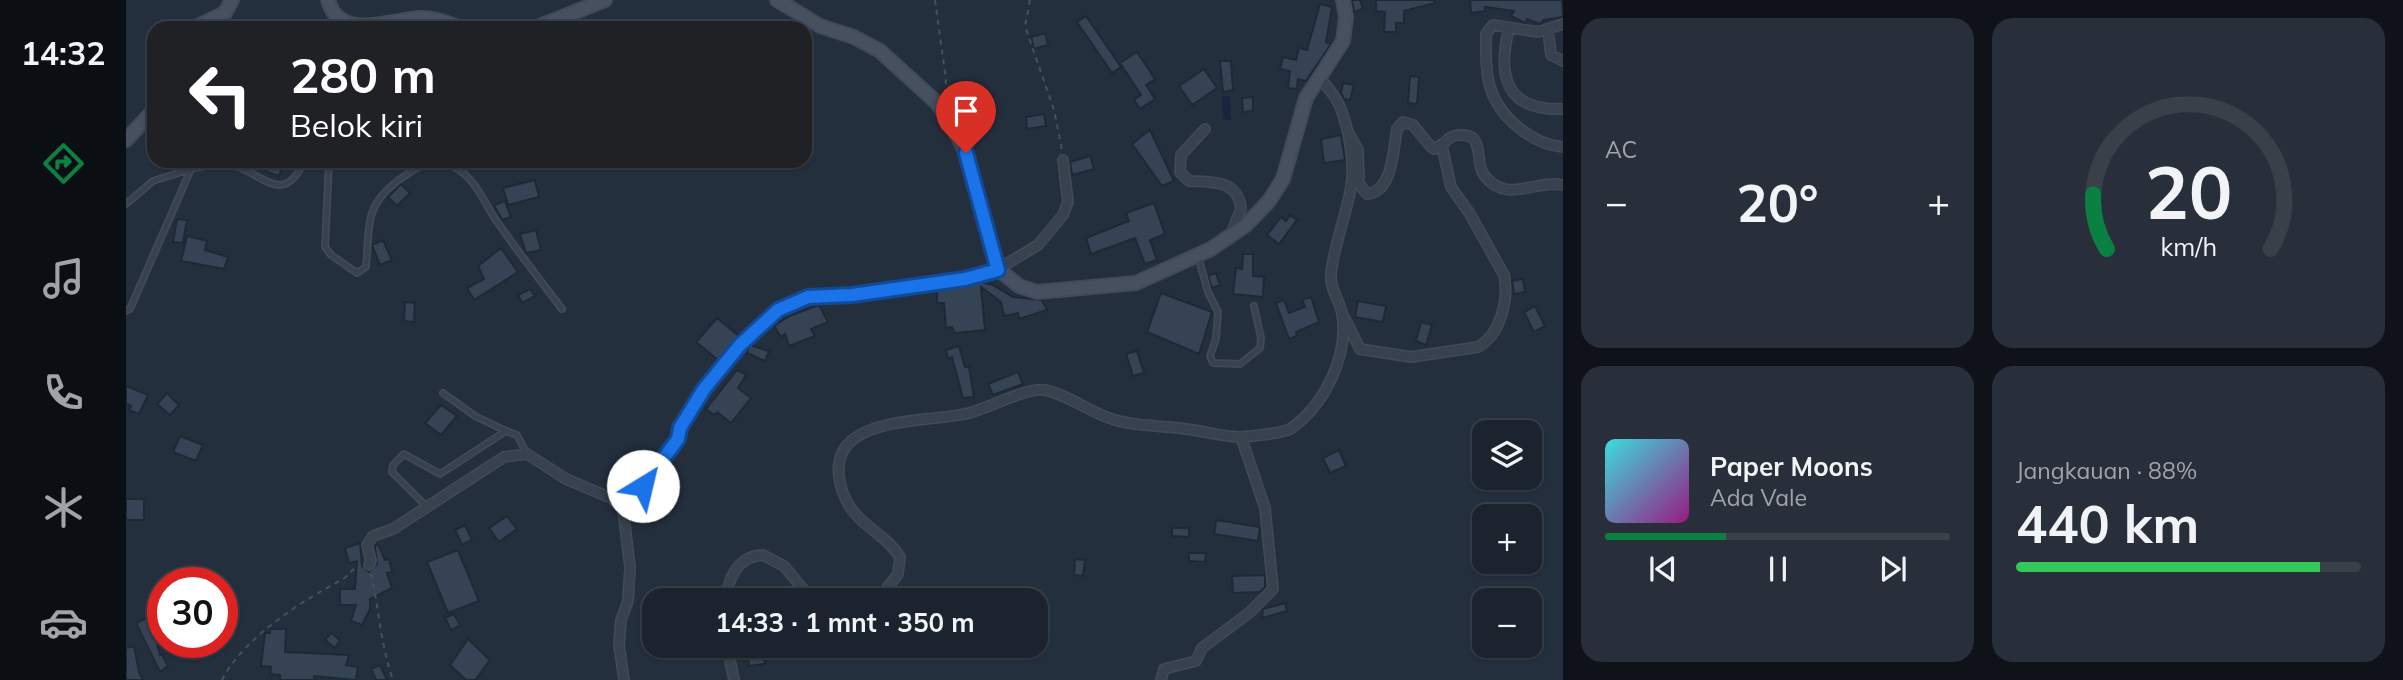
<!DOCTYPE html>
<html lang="id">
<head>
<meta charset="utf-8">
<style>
  body { margin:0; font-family:Mulish,sans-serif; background:#282f3a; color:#f1f3f6; height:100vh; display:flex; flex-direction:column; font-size:26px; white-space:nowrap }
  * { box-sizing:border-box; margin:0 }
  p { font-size:23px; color:#a0a4aa }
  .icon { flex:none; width:38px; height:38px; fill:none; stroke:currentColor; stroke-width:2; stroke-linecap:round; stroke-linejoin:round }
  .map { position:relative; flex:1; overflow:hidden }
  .side { display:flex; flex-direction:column; gap:18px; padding:18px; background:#0f1319; width:840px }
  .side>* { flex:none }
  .hud { position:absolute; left:21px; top:21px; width:665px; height:147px; border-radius:21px; box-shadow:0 2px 5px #0004,0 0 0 2px #39404a; background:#202124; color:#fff; overflow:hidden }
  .fabs { position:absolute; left:1346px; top:420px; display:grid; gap:14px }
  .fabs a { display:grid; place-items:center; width:70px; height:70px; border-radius:14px; background:#1b232e; box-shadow:0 2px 5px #0004,0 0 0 2px #39404a; font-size:35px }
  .speed { position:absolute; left:21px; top:567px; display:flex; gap:14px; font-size:35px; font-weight:700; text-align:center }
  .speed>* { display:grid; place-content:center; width:91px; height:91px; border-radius:50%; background:#1b232e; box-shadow:0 2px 5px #0004,0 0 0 2px #39404a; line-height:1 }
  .speed .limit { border:10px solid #d22; background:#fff; color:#111 }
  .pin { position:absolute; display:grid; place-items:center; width:60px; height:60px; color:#fff; margin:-72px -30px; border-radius:50% 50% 50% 0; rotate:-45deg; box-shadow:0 0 7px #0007 }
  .pin .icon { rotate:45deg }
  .me { position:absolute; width:77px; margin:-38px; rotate:36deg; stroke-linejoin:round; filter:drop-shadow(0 0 5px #0008) }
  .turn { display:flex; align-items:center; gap:24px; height:147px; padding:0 28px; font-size:32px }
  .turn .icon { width:91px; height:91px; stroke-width:2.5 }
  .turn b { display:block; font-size:49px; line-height:60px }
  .big { font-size:52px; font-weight:700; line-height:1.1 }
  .side .widget { flex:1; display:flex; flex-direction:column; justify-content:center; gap:10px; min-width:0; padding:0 24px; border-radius:21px; background:#282f3a }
  .side .dial { align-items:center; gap:0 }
  .dial svg { height:182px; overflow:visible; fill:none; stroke:#39404a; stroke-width:7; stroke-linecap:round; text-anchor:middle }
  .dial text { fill:#f1f3f6; stroke:none }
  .song { display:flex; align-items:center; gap:21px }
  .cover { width:84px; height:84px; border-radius:10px; background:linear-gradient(135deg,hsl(180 70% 55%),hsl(310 70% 35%)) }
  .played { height:7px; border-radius:4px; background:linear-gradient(90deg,#0b8043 35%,#39404a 35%) }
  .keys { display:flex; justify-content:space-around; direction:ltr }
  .heat { display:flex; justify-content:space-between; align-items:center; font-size:38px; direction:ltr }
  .charge { height:10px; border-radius:5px; background:linear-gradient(90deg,#34c759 88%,#39404a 0) }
  .side .tiles { flex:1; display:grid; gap:18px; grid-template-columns:repeat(2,1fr) }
  .trip { position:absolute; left:516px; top:588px; width:406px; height:70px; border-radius:21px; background:#1b232e; box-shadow:0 2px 5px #0004,0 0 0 2px #39404a; font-weight:700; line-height:70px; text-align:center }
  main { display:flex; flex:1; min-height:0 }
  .tabs { display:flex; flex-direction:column; width:126px; justify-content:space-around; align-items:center; background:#0b0e12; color:#a0a4aa }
  .tabs .icon { width:49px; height:49px }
  .tabs .on { color:#0b8043 }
  .tabs b { font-size:32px; color:#f1f3f6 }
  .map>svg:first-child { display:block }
</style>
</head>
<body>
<main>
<nav class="tabs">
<b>14:32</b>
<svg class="icon on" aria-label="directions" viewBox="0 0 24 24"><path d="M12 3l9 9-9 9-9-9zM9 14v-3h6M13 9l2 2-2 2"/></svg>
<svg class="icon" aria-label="music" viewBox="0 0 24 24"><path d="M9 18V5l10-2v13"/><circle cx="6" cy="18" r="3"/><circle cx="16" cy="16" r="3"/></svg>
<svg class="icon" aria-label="phone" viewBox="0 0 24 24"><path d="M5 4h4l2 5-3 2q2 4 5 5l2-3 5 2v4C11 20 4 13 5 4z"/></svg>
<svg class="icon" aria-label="climate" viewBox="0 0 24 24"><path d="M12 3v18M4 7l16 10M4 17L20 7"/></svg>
<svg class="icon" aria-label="car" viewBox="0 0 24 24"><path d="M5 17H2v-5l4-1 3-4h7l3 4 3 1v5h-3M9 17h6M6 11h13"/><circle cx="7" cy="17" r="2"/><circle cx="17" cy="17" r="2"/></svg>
</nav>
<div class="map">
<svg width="1437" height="680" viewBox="0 0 1437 680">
  <rect width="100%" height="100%" fill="#242f3e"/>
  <path fill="#17263c" d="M1104,96L1105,120L1097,119L1096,97Z"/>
  <path fill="#364354" stroke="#1f2835" stroke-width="2" d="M1226,0H1234L1237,9L1228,12Z
    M1250,0H1308L1309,3L1278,11V23H1270V32H1258L1259,12L1250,11Z
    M1344,0H1436L1437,17L1418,20L1414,24L1401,19L1399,23L1385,16L1388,11L1359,7V11L1345,13Z
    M1194,4L1206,7L1200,42L1205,44L1180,81L1172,79L1171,89L1162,88L1164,71L1154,69L1157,57L1170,60L1173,48L1181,50Z
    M960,16L995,67L986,73L951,22Z
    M919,33L922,45L908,49L905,37Z
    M1011,52L1029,79L1020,85L1029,99L1014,109L1008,100L1015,95L994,63Z
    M1094,61H1105L1107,90L1097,92Z
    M1078,69L1091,88L1066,105L1053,86Z
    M1284,76L1293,77L1291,104L1282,103Z
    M1217,83L1228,85L1224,100L1218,99L1215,93Z
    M1127,97V111L1117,112L1116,98Z
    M918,114L920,126L901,129L900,117Z
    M1024,130L1048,181L1036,186L1006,144Z
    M1215,135L1219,160L1198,163L1195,139Z
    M964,156L968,169L946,175L944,162Z
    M144,161H158L153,176L141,172Z
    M409,180L413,197L382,205L377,188Z
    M275,184L284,193L271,206L262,197Z
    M379,201L385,217L376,220L368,205Z
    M1028,203L1039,234L1024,240L1031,260L1019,264L1009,238L965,254L960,238L1003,221L1000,213Z
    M1164,215L1171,220L1153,244L1141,235L1155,217L1160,221Z
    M51,219L61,220L57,243L47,242Z
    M410,230L415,250L400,253L394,234Z
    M61,236L81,241L79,250L102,257L98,269L55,261Z
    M257,240L266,260L254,265L246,245Z
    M375,248L392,272L348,300L341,288L358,279L352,266Z
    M1117,254H1127V276L1138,277L1137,297L1107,294L1110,268L1116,269Z
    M1090,273L1094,285L1086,288L1082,276Z
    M1397,279L1399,292L1388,294L1386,281Z
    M855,282L867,285L887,297L916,300L921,310L893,319L892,313L878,316L875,302L855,287L859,330L829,333L826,327L820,328L818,303H811V290Z
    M404,289L409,296L396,303L392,295Z
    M1035,293L1086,312L1073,354L1021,332Z
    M1185,297L1193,322L1170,332L1171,336L1163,339L1150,303L1158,300L1163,313L1179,307L1176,300Z
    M1232,301L1260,306L1257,322L1229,317Z
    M279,302L289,303L288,322L278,321Z
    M693,305L702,322L685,329L689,336L663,346L659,334L655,337L648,326L663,316Z
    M1409,306L1419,326L1408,332L1398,312Z
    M591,318L613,336L592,360L570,342Z
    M1295,322L1306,325L1300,345L1290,341Z
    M624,345L643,351L639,361L621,353Z
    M833,346L839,367H843L848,397L837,398L826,357L822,359L820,350Z
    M1011,351L1018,373L1007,376L1000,354Z
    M611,370L620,375L612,388L625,398L605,423L591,412L588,415L580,409Z
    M892,372L897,384L867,395L862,384Z
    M0,386L22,395L13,414L3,410L5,406L0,403Z
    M41,393L53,405L44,415L31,404Z
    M315,405L331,416L315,435L299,423Z
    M54,436L77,445L70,461L47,452Z
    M1213,450L1220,466L1204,473L1197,458Z
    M0,499H18V520H0Z
    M381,516L391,529L373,542L363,528Z
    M1090,520L1134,527L1132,541L1088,534Z
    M339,525L346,540L336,545L329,530Z
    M1046,528H1063V537L1046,536Z
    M234,543L236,566L243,572L251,564L249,546L252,544L259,560L263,559L266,572L261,573L266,588L244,599V609L236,625L225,621L230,605H214V589H229L231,561L223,563L219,548Z
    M332,550L353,601L322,613L301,562Z
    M1063,553H1080L1079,562L1063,561Z
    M949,559L959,560L957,576L948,575Z
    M1139,575V587L1134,592L1107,593L1106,576Z
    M1159,603L1161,611L1136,618L1137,609Z
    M328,614L334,625L325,630L319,618Z
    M25,616L34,655L36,654L42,666L34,672L10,623Z
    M144,629H160L159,652L223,655L220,665L232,667L230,680L188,676V680H154V675L144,674L145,667L135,666L139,633H144Z
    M205,633L214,640L209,648L199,640Z
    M342,639L364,660L349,680H340L324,665Z
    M8,646L13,672L17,680H0V648Z
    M636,647L639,664L623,666L621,649Z
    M254,665L261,680H250L245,669Z"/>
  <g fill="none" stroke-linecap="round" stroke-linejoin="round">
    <defs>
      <path id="lane" d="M203,161L199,247L205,255L231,273L240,267C244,221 238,203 280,175C294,164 313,158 330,168C350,179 359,205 372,223C392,252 415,281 436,309
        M0,204L27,181L65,169
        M1072,256L1082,292L1092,312L1090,339L1084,356L1087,363L1114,364L1134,348L1135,338L1128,306
        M0,311L4,309L65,169C75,167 88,163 99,164C132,166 156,212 178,161
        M317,393L349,416L380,431
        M300,506L266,472L267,465L278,454L314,474L380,431L391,435L401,454"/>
      <path id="street" d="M1437,24L1412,32L1367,25L1360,34C1360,50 1359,68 1363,83C1371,116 1405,144 1437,147
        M1383,28C1371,77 1380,111 1437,109
        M1422,30L1425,55L1437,61
        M1079,129L1055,155L1054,172L1063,181C1085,182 1112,179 1115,209L1106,232
        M1222,132L1232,150L1233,184L1241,194C1267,192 1267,150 1271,129L1277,122L1287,125L1305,147L1308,149L1318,143
        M1217,315L1234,349L1285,357L1352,347C1375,334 1383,299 1378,275L1344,214L1325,187L1316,146C1323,134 1336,132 1347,138C1356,149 1350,164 1358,175C1381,205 1409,179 1437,185
        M497,509L552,440L554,428L577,389L614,345L652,310L682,297L726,295L839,279L872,269L912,245L937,215L942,202L937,160
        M243,565L245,561L241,545L247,536L267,529L378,457L401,454L440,479L485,498L497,509L504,567L502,601L495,620L493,645L498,680
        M599,600C603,578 611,556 637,555L658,566L686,600
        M752,600L772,574L774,557C758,531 727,525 716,490C692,413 800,424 843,413C863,408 899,388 918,390C939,393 965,413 986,419C1009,427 1036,425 1060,429C1077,431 1094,436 1112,437C1121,437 1157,433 1164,429C1198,406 1223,356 1216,314C1214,300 1204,291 1205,274C1208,244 1220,217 1225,187C1229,164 1222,119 1210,99C1206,92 1199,85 1194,78
        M601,646L608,680
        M1035,680L1038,669L1070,661L1076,648L1123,613L1147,589L1139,508L1115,437"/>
      <path id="secondary" d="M202,0C214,42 263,20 293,18C308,17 321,23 335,28
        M651,0L694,26L728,37L754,51L810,102L823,120L840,153L872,269L893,286L911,292L1010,283L1085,249L1120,225L1143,201L1157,179L1180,98L1217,41L1220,17L1217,0
        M68,28L99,13L106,0
        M409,28L479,0
        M0,140L28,110"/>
    </defs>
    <use href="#lane" stroke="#414a57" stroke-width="8"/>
    <use href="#street" stroke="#414a57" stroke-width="12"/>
    <use href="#secondary" stroke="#414a57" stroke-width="16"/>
    <path stroke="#3f5557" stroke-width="2" stroke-dasharray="5 5" stroke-linecap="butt" d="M809,0L820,80L819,93
      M904,0L899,26L928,110L936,150
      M245,574C253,609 255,647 267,680
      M96,680C118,637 176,601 217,579C223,576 225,569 233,566"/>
    <use href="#lane" stroke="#38414e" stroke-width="4.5"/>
    <use href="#street" stroke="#38414e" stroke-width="9"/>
    <use href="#secondary" stroke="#465061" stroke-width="12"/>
  </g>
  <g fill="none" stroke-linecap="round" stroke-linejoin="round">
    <defs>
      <path id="route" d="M517,486L552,439L554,428L578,389L614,345L652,310L682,297L726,295L839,279L872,270L840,153"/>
    </defs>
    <use href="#route" stroke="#114b97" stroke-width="18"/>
    <use href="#route" stroke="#1a73e8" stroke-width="12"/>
  </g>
</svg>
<div class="fabs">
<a><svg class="icon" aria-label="layers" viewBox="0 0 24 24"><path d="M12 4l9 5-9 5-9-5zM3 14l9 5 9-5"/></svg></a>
<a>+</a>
<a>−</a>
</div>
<div class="speed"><div class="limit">30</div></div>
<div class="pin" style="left:840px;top:153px;background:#d93025"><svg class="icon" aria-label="arrive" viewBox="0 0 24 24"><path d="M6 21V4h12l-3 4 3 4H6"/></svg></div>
<svg class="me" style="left:517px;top:486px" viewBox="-20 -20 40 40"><circle r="19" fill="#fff"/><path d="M0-13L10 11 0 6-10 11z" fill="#1a73e8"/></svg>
<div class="trip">14:33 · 1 mnt · 350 m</div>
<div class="hud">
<div class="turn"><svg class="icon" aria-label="left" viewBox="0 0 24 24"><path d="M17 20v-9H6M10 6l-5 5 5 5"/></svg><div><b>280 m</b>Belok kiri</div></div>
</div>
</div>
<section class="side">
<div class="tiles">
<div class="widget"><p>AC</p>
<div class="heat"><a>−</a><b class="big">20°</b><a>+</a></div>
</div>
<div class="widget dial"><svg viewBox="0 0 100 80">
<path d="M14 69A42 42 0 1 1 86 69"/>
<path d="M14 69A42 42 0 0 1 8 45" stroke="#0b8043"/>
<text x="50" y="56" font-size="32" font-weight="700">20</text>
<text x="50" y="72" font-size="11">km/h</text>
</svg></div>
<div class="widget">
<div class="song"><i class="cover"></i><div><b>Paper Moons</b><p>Ada Vale</p></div></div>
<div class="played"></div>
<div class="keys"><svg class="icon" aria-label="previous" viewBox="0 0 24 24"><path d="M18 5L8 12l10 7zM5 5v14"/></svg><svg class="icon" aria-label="pause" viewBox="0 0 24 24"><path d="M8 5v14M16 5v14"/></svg><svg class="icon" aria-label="next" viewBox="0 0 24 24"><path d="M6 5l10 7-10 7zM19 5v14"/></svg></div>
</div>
<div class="widget"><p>Jangkauan · 88%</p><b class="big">440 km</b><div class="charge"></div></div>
</div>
</section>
</main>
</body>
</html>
